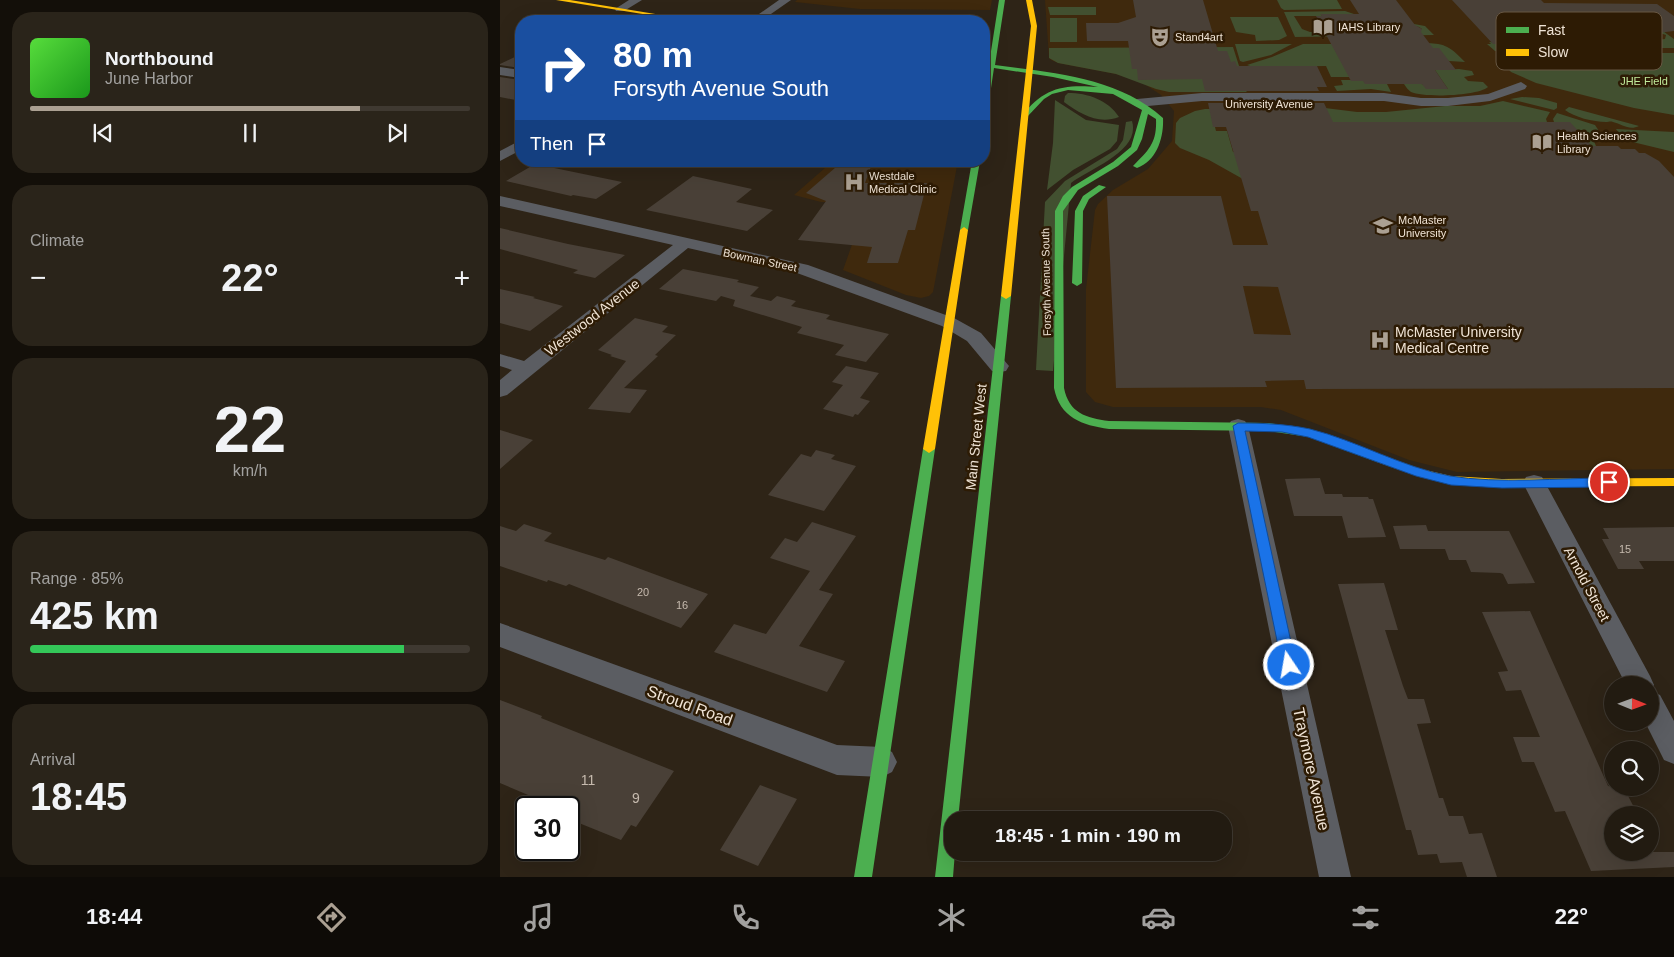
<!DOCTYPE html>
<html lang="en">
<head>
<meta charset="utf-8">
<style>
  body { margin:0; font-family:Arial,sans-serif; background:#2a241a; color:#f1f3f6; height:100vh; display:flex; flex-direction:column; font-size:19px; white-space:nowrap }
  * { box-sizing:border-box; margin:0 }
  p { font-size:16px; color:#a2a19f }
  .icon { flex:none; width:28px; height:28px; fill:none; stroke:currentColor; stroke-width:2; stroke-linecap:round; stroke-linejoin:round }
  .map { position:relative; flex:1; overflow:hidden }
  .panel { display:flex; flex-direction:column; gap:12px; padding:12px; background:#130f09; width:500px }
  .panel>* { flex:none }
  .top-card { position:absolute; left:15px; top:15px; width:475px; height:152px; border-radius:20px; box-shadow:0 5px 20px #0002,0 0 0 1px #3f3931; background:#1a4fa0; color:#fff; overflow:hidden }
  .needle { width:32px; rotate:91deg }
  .buttons { position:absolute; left:1104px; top:676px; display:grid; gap:10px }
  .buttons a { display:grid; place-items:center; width:55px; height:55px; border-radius:50%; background:#221b11; box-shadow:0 5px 20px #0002,0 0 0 1px #3f3931; font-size:25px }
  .speed { position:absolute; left:15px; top:796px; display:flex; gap:10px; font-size:25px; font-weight:700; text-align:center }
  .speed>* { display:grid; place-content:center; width:65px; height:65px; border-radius:50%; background:#221b11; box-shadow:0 5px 20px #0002,0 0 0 1px #3f3931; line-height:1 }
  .speed .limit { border:2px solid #111; border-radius:8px; background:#fff; color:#111 }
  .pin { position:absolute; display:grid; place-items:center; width:42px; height:42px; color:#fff; margin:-21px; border:2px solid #fff; border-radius:50%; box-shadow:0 1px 5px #0007 }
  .me { position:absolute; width:55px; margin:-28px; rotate:348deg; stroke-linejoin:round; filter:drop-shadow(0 0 4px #0008) }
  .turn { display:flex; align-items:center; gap:18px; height:105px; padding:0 15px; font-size:22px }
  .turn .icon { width:65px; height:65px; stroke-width:2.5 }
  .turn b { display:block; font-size:35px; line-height:42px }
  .then { display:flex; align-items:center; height:48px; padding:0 15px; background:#0003; gap:10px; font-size:19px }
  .big { font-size:38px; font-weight:600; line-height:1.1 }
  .panel .tile { flex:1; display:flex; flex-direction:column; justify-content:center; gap:8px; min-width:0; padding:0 18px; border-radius:20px; background:#2a241a }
  .panel .dial { align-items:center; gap:0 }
  .dial b { font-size:65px; line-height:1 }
  .song { display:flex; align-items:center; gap:15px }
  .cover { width:60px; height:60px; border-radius:8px; background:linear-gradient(135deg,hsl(110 70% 55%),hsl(120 70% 35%)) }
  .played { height:5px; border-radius:2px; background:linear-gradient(90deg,#aba092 75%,#3f3931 75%) }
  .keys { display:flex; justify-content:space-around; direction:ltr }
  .heat { display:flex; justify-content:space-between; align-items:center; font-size:28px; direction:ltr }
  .charge { height:8px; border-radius:4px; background:linear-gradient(90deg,#34c759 85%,#3f3931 0) }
  .trip { position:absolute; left:444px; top:811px; width:288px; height:50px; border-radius:20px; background:#221b11; box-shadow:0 5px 20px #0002,0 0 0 1px #3f3931; font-weight:600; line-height:50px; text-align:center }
  .tab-bar { display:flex; height:80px; justify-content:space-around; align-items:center; background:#0e0b07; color:#a2a19f }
  .tab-bar .icon { width:35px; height:35px }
  .tab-bar .selected { color:#aba092 }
  .tab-bar b { font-size:22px; color:#f1f3f6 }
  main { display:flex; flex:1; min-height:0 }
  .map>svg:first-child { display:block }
</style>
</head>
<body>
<main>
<section class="panel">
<div class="tile">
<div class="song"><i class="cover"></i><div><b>Northbound</b><p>June Harbor</p></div></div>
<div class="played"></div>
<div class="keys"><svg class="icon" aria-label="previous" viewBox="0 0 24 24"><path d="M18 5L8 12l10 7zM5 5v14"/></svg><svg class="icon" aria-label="pause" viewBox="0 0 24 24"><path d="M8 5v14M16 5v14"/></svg><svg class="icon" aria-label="next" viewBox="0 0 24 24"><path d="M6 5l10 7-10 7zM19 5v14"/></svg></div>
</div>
<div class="tile"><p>Climate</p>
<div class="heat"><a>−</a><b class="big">22°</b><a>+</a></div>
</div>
<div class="tile dial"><b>22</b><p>km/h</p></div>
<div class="tile"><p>Range · 85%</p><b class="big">425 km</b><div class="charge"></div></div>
<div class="tile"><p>Arrival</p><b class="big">18:45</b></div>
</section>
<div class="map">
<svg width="1174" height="877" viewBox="0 0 1174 877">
  <rect width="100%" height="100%" fill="#2e2417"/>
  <path fill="#3f290d" d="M297,0H492L490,10L360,9L295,2Z
    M545,0H1174V469L957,472L909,460L781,410L761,407H613L595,402L586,392V289L595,210L598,204L613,190L648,169L672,141L674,111L661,95L643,83L616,74L558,63L551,60L549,58Z
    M333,161H458L433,292L429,296L421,298L406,295L343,270L367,202H321L294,195Z"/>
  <path fill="#425030" d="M777,0H837L842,9L784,10L781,8Z
    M548,7H596V15H550Z
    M845,11L854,14L840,16L839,14H821L822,16H794L802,29L810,32H916L922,29L919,27L902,23L903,22L925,26L934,35L795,37L784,12Z
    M730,17H778L787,36L779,40L756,41L755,35L736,32Z
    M550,18H577V42H550Z
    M1160,29L1174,39V48H1148L1139,42L1165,39L1166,35L1157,32Z
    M989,42L1020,44L1027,51H995L987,44H991Z
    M909,43C938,44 944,39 965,62L949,61Z
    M735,44H792L771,55L743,62L740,61Z
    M803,44H847L856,77H831L826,66L753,67L747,65L772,57Z
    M733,47L747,91L746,92H669L656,89L616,74L558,63L549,58V48Z
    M1059,53H1174V115L1134,108L1036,83L1011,72L997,57H1056Z
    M959,69L972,71L974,75L964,77L968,81L983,82L988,87C978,96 924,98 911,92C908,90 906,87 904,84L916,83L948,89L935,70Z
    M841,80H863L887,84L891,92L871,89L837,91L834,86L843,85Z
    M568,93C588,93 608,100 619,117C598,125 581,114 564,102L565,96Z
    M1022,97L1039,98L1057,103V108L1054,110L1010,99Z
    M555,100L586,120L619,125L617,141L610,149L573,170L547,190L553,143Z
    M1003,101L1050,112L1046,119L1047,122L715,127L716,131H727L733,152L742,153L750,183L709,160L680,148L675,143L676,123L680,118L695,111L705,109L825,108L857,112H886L945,106H980Z
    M1069,107L1139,126C1129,131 1122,124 1113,122C1110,121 1109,122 1106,122C1093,122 1074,117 1065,110Z
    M1057,113L1095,125L1099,131L1093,139L1096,146H1092L1054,122L1053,119Z
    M632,121C641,151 591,168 571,183L553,371L536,370L545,202L565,181L617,149L623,140L626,122Z
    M1116,129L1174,132V152L1116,138L1119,133Z"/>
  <path fill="#494037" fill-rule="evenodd" d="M633,0H703L718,51H727L731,62L735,61L737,66H817L827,87H817L819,91H705L702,79L638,80L637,69H632L628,41H587L586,23H618L636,17Z
    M850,0H896L915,25L922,29L921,32L933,48H939L956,70H935L948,89H926L922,84H865L863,81H851L816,16H822L820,14H859Z
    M952,0H1041L1044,3L1157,4L1174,16V31L1116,38L1055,33L1070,47H1039L1036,44H993Z
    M21,54V68L0,65V64Z
    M0,77L21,80V101L0,97Z
    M708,103H824L833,122H1070L1092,146H1118L1121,149H1135L1139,153H1145L1159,161L1174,177V388L806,389L804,380L765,381L767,387L616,388L607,196H721L733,245H768L758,211H751L726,127H713ZM743,286L778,287L791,335L754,334Z
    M343,161H373L365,183H427L415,230H408L398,263H367L372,247L298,240L326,201L306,193Z
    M35,164L122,182L96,199L73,195L71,196L6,181Z
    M193,176L252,189L236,202L273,210L247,231L146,210Z
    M0,228L68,244L125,255L95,278L73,273L78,270L0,249Z
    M183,269L239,280L237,282L259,287L250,296L271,301L277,296L296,301L291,306L330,315L326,319L389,334L366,362L335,355L344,345L297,333L302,327L233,306L235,300L221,296L216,301L159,289Z
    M0,289L35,297L33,298L63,306L30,331L0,323Z
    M135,318L168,326L162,332L176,335L155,355L158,356L124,388L147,390L130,413L88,409L126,361L110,356L112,355L98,350Z
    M346,366L379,373L360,398L370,401L358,415L355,414L353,417L323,409L343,385L332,382Z
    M0,430L33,440L0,469Z
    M316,450L335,455L331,459L356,466L324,511L268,495L301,454L311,457Z
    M820,478L825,494H842L843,497H868L869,499H873L886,537L848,538L842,516H794L785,479Z
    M312,522L356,536L319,590L333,594L299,646L345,661L327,692L214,652L234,624L266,634L310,571L270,558L285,538L297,542Z
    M24,524L52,533L44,541L105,560L108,557L208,594L181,628L69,584L66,586L48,580L47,582L0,566V526L16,531Z
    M926,525L928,531H1009L1035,583L1008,584L1003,574L1000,573L971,572L966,560H949L945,549H900L893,526Z
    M1174,527V561H1139L1144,569H1118L1102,539H1109L1103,528Z
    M884,583L898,630H885L903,686L908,699H924L931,723L917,724L939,798H943L949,816H963L969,834L982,833L997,877H967L962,862L940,863L937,854L918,855L911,830H906L838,584Z
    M1030,611L1108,786L1121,788L1123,792H1126L1138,815H1112V852H1174V867L1091,871L1065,811L1055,812L1034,762H1022L1013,737H1040L1021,690L1006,691L998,672L1008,671L982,612Z
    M0,700L42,716L41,718L174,771L136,827L131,825L121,840L69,819V808H59L0,783Z
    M260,785L297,799L258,866L220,850Z"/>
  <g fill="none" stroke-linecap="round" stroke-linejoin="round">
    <path fill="#5b5d62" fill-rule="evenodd" d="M129,0H142L124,11H116L115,9Z
      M279,0H291L261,21H249Z
      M0,67L21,70V78L0,75Z
      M1021,82L1027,86L1025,89L990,101L948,106H921L884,101H702L637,107L631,103L637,99L702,93H884L921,98H948L988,94Z
      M21,140V150L0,161V151Z
      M0,196L308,265L454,318L481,333L509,366L506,371L499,372L492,371L467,341L442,326L297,273L188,248L7,395L0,397V380L12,370L0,366V354L24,361L173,245L0,206Z
      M738,419L745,421L748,426L851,877H819L728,426L731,421Z
      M1034,475L1042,477L1150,676L1154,685L1151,691L1160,695L1174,721V764L1164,760L1145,722H1150V685H1126L1023,483L1026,477Z
      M0,623L337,745L382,747L392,752L397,762L392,772L382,777L337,775L0,647Z"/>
    <path fill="#4caf50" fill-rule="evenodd" d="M499,0H505L495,65C552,73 618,77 663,118C664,137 657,161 637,168L633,166C649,150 657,143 656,119L648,114L642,139L637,150L618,166L578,190L563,211L564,388C569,413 586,418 609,421L769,423L810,429L885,456L887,459L885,462H877L809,437L769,431L609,429C582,425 560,418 554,388L555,211L563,196L572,187L613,162L631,147L642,110L613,94L568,90L552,94L544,99L527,117H523L522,116C543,88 563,84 598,87L553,77L494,68L487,115L484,117V95L488,67H484V63L489,64Z
      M472,161H480L468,230L464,233L460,230Z
      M599,185L606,187L589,199L583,211L582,283L577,286L572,283L575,211L583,196Z
      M506,293L511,296L458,820H452V852H455L453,877H435L501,296Z
      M429,445L435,449L372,877H354L423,449Z"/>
    <path fill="#ffc107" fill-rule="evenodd" d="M56,0H70L198,21H186Z
      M526,0H532L537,26L511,296L506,299L501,296L531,26Z
      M464,227L468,230L435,449L429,453L423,449L460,230Z
      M881,455L921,469L951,476L1002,479L1174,478V486L1002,487L951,484L920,477L877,462L875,459L877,456Z"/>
  </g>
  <path fill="#1a73e8" stroke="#114b97" d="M738,423C762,423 786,424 810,429C858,441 901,467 950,476C998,484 1060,478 1109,478L1115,482L1109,487L1002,488L951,485L916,476L808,437L782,432L745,431L796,665L794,670L789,671L784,670L782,665L733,426Z"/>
  <defs>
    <symbol id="library-bare" viewBox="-9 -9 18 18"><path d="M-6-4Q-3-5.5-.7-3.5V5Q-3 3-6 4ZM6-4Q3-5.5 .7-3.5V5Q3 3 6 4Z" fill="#aba092" stroke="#2d1b04" stroke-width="2.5" paint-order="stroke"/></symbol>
    <symbol id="theatre-bare" viewBox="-9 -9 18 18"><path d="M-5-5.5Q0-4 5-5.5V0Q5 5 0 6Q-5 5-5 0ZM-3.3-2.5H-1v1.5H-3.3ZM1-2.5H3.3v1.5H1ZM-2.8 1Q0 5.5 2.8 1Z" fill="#aba092" stroke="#2d1b04" stroke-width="2.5" paint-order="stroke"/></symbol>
    <symbol id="hospital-bare" viewBox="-9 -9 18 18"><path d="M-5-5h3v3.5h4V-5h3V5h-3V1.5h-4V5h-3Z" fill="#aba092" stroke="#2d1b04" stroke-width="2.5" paint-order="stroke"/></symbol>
    <symbol id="university-bare" viewBox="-9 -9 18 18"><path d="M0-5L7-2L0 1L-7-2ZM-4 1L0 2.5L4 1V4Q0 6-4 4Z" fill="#aba092" stroke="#2d1b04" stroke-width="2.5" paint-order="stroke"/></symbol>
  </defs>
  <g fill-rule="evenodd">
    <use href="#library-bare" x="809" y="13" width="28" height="28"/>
    <use href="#theatre-bare" x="646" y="23" width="28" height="28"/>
    <use href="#library-bare" x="1028" y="128" width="28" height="28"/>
    <use href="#hospital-bare" x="340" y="168" width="28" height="28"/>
    <use href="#university-bare" x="869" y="212" width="28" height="28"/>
    <use href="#hospital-bare" x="866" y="326" width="28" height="28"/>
  </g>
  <g text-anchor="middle" stroke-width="5" stroke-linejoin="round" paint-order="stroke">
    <g font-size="11" fill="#efe3d5" stroke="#2d1b04" text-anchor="start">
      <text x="838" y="31">IAHS Library</text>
      <text x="675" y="41">Stand4art</text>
      <text x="1057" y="140">Health Sciences<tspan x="1057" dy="13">Library</tspan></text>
      <text x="369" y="180">Westdale<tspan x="369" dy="13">Medical Clinic</tspan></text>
      <text x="898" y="224">McMaster<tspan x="898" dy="13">University</tspan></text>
    </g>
    <g font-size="11" fill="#c1ea9b" stroke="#2d1b04">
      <text x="1144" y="85">JHE Field</text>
    </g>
    <g font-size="11" fill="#efe3d5" stroke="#2d1b04">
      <text x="769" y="108">University Avenue</text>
      <text transform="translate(260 260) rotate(12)" y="4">Bowman Street</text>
      <text transform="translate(546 282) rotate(-91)" y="4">Forsyth Avenue South</text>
    </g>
    <g font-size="11" fill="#c6baae">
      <text x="1125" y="553">15</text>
      <text x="143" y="596">20</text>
      <text x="182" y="609">16</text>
    </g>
    <g font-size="14" fill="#efe3d5" stroke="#2d1b04">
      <text transform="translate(92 317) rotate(-38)" y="5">Westwood Avenue</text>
      <text transform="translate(476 437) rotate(-84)" y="5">Main Street West</text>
      <text transform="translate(1087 584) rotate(62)" y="5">Arnold Street</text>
    </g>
    <g font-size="14" fill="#efe3d5" stroke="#2d1b04" text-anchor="start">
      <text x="895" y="337">McMaster University<tspan x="895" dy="16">Medical Centre</tspan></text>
    </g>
    <g font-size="14" fill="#c6baae">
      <text x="88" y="785">11</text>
      <text x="136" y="803">9</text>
    </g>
    <g font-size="16" fill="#efe3d5" stroke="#2d1b04">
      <text transform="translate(190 705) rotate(20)" y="6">Stroud Road</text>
      <text transform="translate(812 769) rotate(78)" y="6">Traymore Avenue</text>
    </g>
  </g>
  <rect x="996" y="12" width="166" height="58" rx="8" fill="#2d1b04" stroke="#675743" stroke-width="1"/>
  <rect x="1006" y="27" width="23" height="6" fill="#4caf50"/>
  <rect x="1006" y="49" width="23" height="7" fill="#ffc107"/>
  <g font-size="14" fill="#efe3d5">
    <text x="1038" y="35">Fast</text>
    <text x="1038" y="57">Slow</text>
  </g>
</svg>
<div class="buttons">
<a><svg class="needle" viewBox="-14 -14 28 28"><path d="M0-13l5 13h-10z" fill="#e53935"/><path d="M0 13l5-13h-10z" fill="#a2a19f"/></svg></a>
<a><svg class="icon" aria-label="search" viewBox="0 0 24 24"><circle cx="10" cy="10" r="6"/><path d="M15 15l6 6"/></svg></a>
<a><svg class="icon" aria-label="layers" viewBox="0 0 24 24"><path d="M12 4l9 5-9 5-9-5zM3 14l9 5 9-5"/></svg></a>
</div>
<div class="speed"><div class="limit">30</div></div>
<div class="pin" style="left:1109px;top:482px;background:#d93025"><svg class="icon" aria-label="arrive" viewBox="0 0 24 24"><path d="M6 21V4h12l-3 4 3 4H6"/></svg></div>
<svg class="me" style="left:789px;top:665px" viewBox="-20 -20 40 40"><circle r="17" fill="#1a73e8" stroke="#fff" stroke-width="3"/><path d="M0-11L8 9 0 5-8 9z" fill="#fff"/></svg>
<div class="trip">18:45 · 1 min · 190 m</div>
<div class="top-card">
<div class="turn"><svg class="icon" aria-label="right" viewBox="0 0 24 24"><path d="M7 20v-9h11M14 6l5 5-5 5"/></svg><div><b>80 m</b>Forsyth Avenue South</div></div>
<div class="then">Then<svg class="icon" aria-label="arrive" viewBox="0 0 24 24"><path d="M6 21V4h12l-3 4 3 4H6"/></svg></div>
</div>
</div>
</main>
<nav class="tab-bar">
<b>18:44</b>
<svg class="icon selected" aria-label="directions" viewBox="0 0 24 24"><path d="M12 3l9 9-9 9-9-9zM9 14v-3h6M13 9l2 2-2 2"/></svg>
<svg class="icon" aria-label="music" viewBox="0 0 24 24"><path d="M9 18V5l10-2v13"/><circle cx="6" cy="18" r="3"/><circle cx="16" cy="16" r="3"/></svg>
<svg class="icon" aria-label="phone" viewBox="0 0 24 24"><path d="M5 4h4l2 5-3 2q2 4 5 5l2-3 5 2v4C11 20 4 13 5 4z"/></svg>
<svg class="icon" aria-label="climate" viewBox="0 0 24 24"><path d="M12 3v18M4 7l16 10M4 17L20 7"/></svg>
<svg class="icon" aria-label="car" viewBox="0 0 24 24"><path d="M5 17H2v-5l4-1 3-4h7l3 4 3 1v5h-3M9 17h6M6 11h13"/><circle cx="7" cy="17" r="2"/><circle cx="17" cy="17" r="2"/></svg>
<svg class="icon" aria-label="filters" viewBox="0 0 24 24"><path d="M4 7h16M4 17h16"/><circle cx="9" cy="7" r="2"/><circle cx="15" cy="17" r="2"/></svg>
<b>22°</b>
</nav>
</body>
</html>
